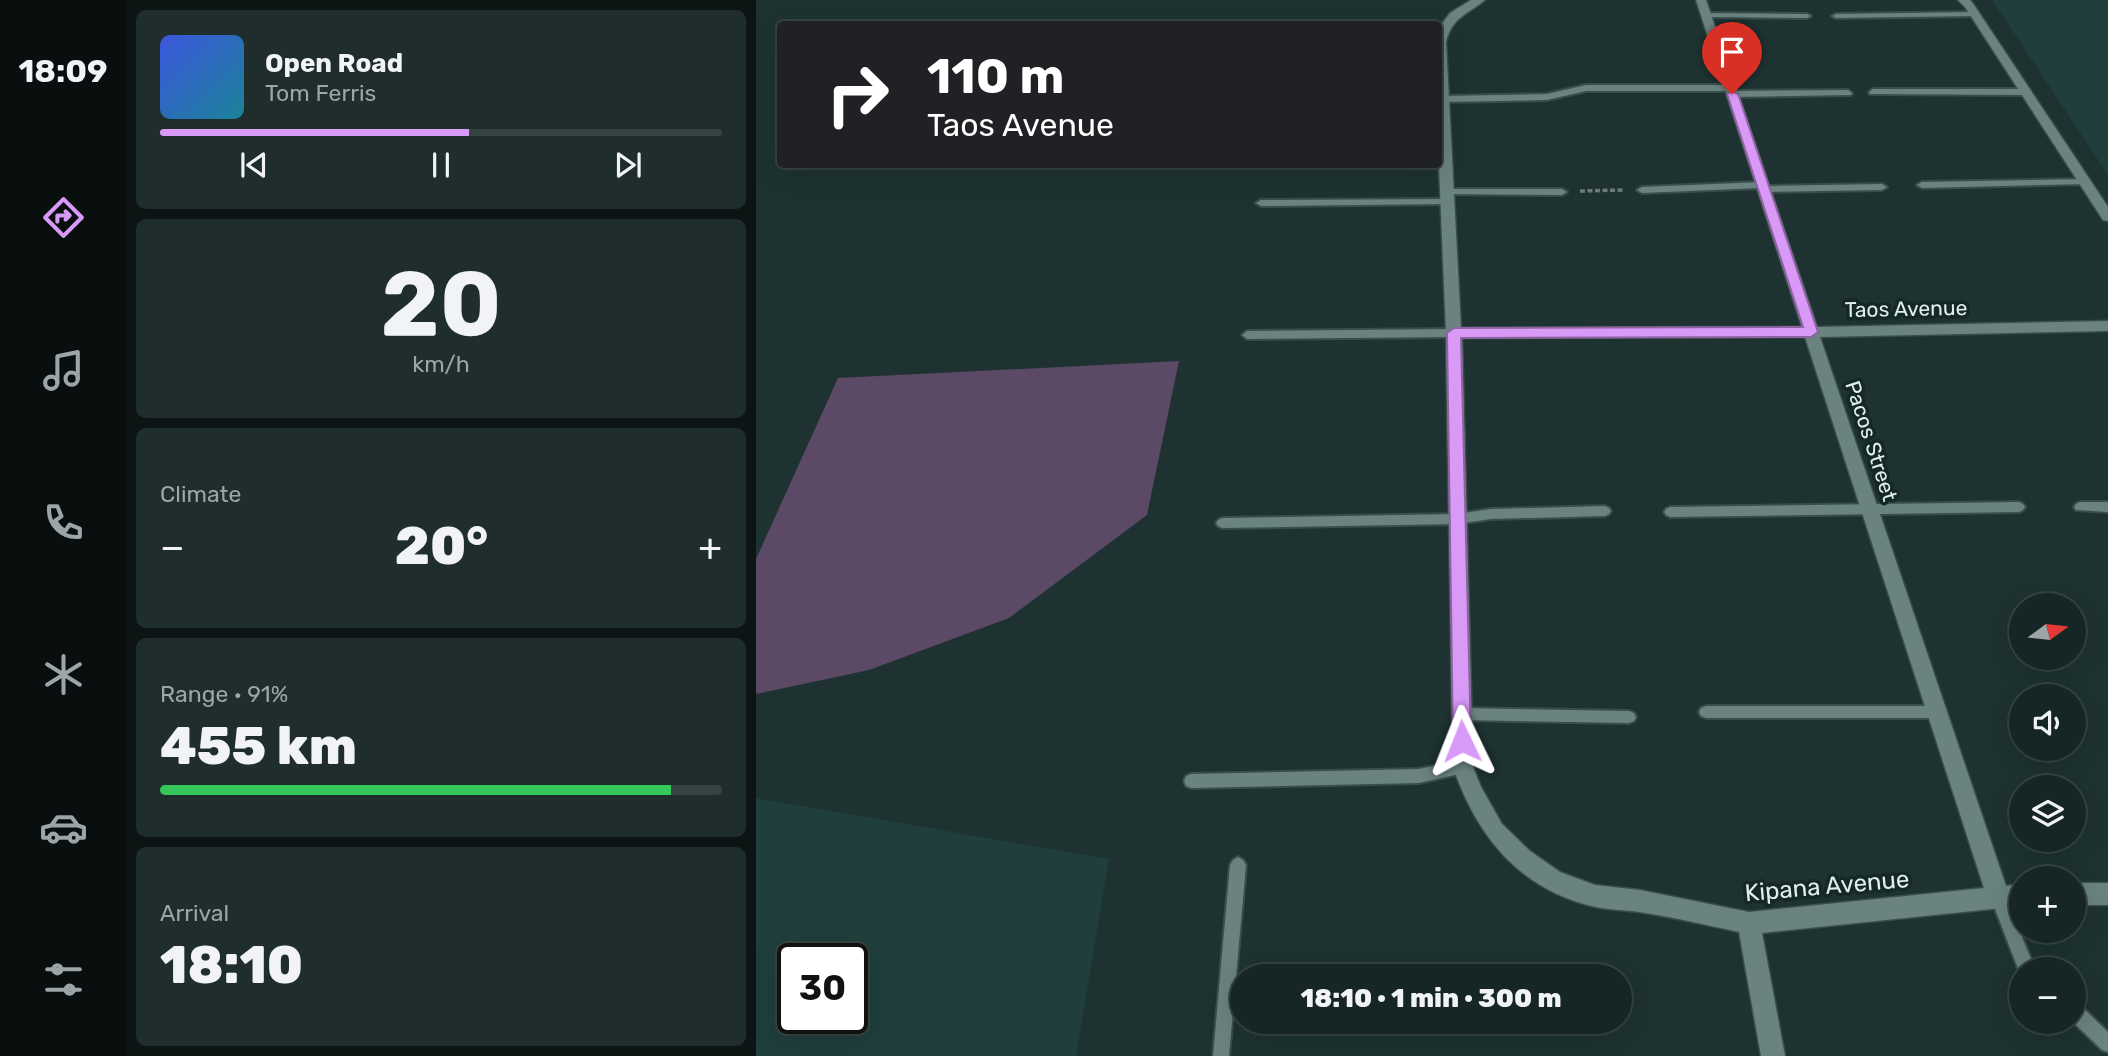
<!DOCTYPE html>
<html lang="en">
<head>
<meta charset="utf-8">
<style>
  body { margin:0; font-family:Rubik,sans-serif; background:#1f2e2d; color:#f1f3f6; height:100vh; display:flex; flex-direction:column; font-size:26px; white-space:nowrap }
  * { box-sizing:border-box; margin:0 }
  p { font-size:23px; color:#9ea5a7 }
  .icon { flex:none; width:38px; height:38px; fill:none; stroke:currentColor; stroke-width:2; stroke-linecap:round; stroke-linejoin:round }
  .map { position:relative; flex:1; overflow:hidden }
  .sheet { display:flex; flex-direction:column; gap:10px; padding:10px; background:#0c1514; width:630px }
  .sheet>* { flex:none }
  .top-card { position:absolute; left:21px; top:21px; width:665px; height:147px; border-radius:7px; box-shadow:0 7px 28px #0002,0 0 0 2px #354342; background:#202124; color:#fff; overflow:hidden }
  .needle { width:46px; rotate:75deg }
  .tools { position:absolute; left:1253px; top:593px; display:grid; gap:14px }
  .tools a { display:grid; place-items:center; width:77px; height:77px; border-radius:50%; background:#162625; box-shadow:0 7px 28px #0002,0 0 0 2px #354342; font-size:35px }
  .speed { position:absolute; left:21px; top:943px; display:flex; gap:14px; font-size:35px; font-weight:700; text-align:center }
  .speed>* { display:grid; place-content:center; width:91px; height:91px; border-radius:50%; background:#162625; box-shadow:0 7px 28px #0002,0 0 0 2px #354342; line-height:1 }
  .speed .limit { border:4px solid #111; border-radius:10px; background:#fff; color:#111 }
  .pin { position:absolute; display:grid; place-items:center; width:60px; height:60px; color:#fff; margin:-72px -30px; border-radius:50% 50% 50% 0; rotate:-45deg; box-shadow:0 0 7px #0007 }
  .pin .icon { rotate:45deg }
  .me { position:absolute; width:77px; margin:-38px; rotate:358deg; stroke-linejoin:round; filter:drop-shadow(0 0 5px #0008) }
  .turn { display:flex; align-items:center; gap:24px; height:147px; padding:0 35px; font-size:32px }
  .turn .icon { width:91px; height:91px; stroke-width:2.5 }
  .turn b { display:block; font-size:49px; line-height:60px }
  .big { font-size:52px; font-weight:800; line-height:1.1 }
  .sheet .tile { flex:1; display:flex; flex-direction:column; justify-content:center; gap:10px; min-width:0; padding:0 24px; border-radius:10px; background:#1f2e2d }
  .sheet .dial { align-items:center; gap:0 }
  .dial b { font-size:91px; line-height:1 }
  .song { display:flex; align-items:center; gap:21px }
  .cover { width:84px; height:84px; border-radius:10px; background:linear-gradient(135deg,hsl(230 70% 55%),hsl(190 70% 35%)) }
  .played { height:7px; border-radius:4px; background:linear-gradient(90deg,#d99af7 55%,#354342 55%) }
  .keys { display:flex; justify-content:space-around; direction:ltr }
  .heat { display:flex; justify-content:space-between; align-items:center; font-size:38px; direction:ltr }
  .charge { height:10px; border-radius:5px; background:linear-gradient(90deg,#34c759 91%,#354342 0) }
  .trip { position:absolute; left:474px; top:964px; width:402px; height:70px; border-radius:35px; background:#162625; box-shadow:0 7px 28px #0002,0 0 0 2px #354342; font-weight:800; line-height:70px; text-align:center }
  main { display:flex; flex:1; min-height:0 }
  .tabs { display:flex; flex-direction:column; width:126px; justify-content:space-around; align-items:center; background:#090f0f; color:#9ea5a7 }
  .tabs .icon { width:49px; height:49px }
  .tabs .active { color:#d99af7 }
  .tabs b { font-size:32px; color:#f1f3f6 }
  .map>svg:first-child { display:block }
</style>
</head>
<body>
<main>
<nav class="tabs">
<b>18:09</b>
<svg class="icon active" aria-label="directions" viewBox="0 0 24 24"><path d="M12 3l9 9-9 9-9-9zM9 14v-3h6M13 9l2 2-2 2"/></svg>
<svg class="icon" aria-label="music" viewBox="0 0 24 24"><path d="M9 18V5l10-2v13"/><circle cx="6" cy="18" r="3"/><circle cx="16" cy="16" r="3"/></svg>
<svg class="icon" aria-label="phone" viewBox="0 0 24 24"><path d="M5 4h4l2 5-3 2q2 4 5 5l2-3 5 2v4C11 20 4 13 5 4z"/></svg>
<svg class="icon" aria-label="climate" viewBox="0 0 24 24"><path d="M12 3v18M4 7l16 10M4 17L20 7"/></svg>
<svg class="icon" aria-label="car" viewBox="0 0 24 24"><path d="M5 17H2v-5l4-1 3-4h7l3 4 3 1v5h-3M9 17h6M6 11h13"/><circle cx="7" cy="17" r="2"/><circle cx="17" cy="17" r="2"/></svg>
<svg class="icon" aria-label="filters" viewBox="0 0 24 24"><path d="M4 7h16M4 17h16"/><circle cx="9" cy="7" r="2"/><circle cx="15" cy="17" r="2"/></svg>
</nav>
<section class="sheet">
<div class="tile">
<div class="song"><i class="cover"></i><div><b>Open Road</b><p>Tom Ferris</p></div></div>
<div class="played"></div>
<div class="keys"><svg class="icon" aria-label="previous" viewBox="0 0 24 24"><path d="M18 5L8 12l10 7zM5 5v14"/></svg><svg class="icon" aria-label="pause" viewBox="0 0 24 24"><path d="M8 5v14M16 5v14"/></svg><svg class="icon" aria-label="next" viewBox="0 0 24 24"><path d="M6 5l10 7-10 7zM19 5v14"/></svg></div>
</div>
<div class="tile dial"><b>20</b><p>km/h</p></div>
<div class="tile"><p>Climate</p>
<div class="heat"><a>−</a><b class="big">20°</b><a>+</a></div>
</div>
<div class="tile"><p>Range · 91%</p><b class="big">455 km</b><div class="charge"></div></div>
<div class="tile"><p>Arrival</p><b class="big">18:10</b></div>
</section>
<div class="map">
<svg width="1352" height="1056" viewBox="0 0 1352 1056">
  <rect width="100%" height="100%" fill="#1d3231"/>
  <path fill="#1f3e3c" fill-rule="evenodd" d="M1236,0H1352V175Z
    M0,798L353,859L320,1056H0ZM37,959H96V1018H37Z"/>
  <path fill="#5c4966" d="M423,361L391,515L253,618L113,670L0,694V559L82,378Z"/>
  <g fill="none" stroke-linecap="round" stroke-linejoin="round">
    <defs>
      <path id="lane" d="M1219,12H1222V16L1080,18L1076,16L1080,14Z
        M947,13L1051,14L1055,16L1051,18L950,17H947Z
        M830,85H974L978,88L974,91H830L791,100L687,102L683,99L687,96L791,94Z
        M1117,89H1270L1274,92L1270,95L1114,94L1113,92Z
        M1092,90L1096,93L1095,95L976,97L972,94L976,91Z
        M1329,179L1334,182L1332,184L1166,188L1161,185L1166,182Z
        M1006,182L1009,183L1010,186L1126,184L1131,187L1126,190L1008,192L1005,191L1004,188L886,193L881,190L886,187Z
        M690,189H806L811,192L806,195L687,194V190Z
        M690,199L695,202L693,204L505,206L500,203L505,200Z
        M698,329L703,333L698,337L491,339L486,335L491,331Z
        M1263,502L1267,504L1269,507L1267,510L1263,512L914,517L910,515L908,512L910,509L914,507Z
        M1324,502H1352V512L1320,510L1318,507L1320,504Z
        M849,506L853,508L855,511L853,514L849,516L735,519L701,524L466,528L462,526L460,523L462,520L466,518L701,514L735,509Z
        M950,706H1181L1186,708L1188,712L1186,716L1181,718H950L945,716L943,712L945,708Z
        M705,708L873,711L878,713L880,717L878,721L873,723L705,720L700,718L698,714L700,710Z
        M707,760L712,762L714,767L712,772L663,783L435,788L430,786L428,781L430,776L435,774L663,769Z
        M482,857L487,860L490,865L473,1056H457L474,865L477,860Z
        M1242,888L1247,891L1275,959L1282,970H1265V973L1263,971L1234,896L1237,891Z
        M1318,1003L1324,1005L1352,1032V1052L1346,1050L1317,1022Z"/>
      <path id="street" d="M715,0H729C712,14 696,17 690,42L705,328L1046,327L940,0H950L1061,327L1352,321V331L1064,337L1250,886L1265,884V906L1006,933L1029,1056H1005L983,932C950,925 917,917 883,912C869,910 854,910 840,907C764,890 721,837 697,767L690,333L682,143V29L694,13ZM1049,337L1228,888L993,912L884,890L839,885L804,872L774,851L746,824L725,787L717,767L706,338Z
        M1202,0H1214L1218,5L1352,207V221L1347,220L1209,7Z
        M1318,883H1352V905H1318Z"/>
    </defs>
    <use href="#lane" stroke="#3a4d4c" stroke-width="4"/>
    <use href="#street" stroke="#3a4d4c" stroke-width="3"/>
    <path stroke="#6b7c7b" stroke-width="3.5" stroke-dasharray="5 2.5" stroke-linecap="butt" d="M824,191L867,190"/>
    <use href="#lane" fill="#6a8280" fill-rule="evenodd"/>
    <use href="#street" fill="#6a8280" fill-rule="evenodd"/>
  </g>
  <path fill="#d99af7" stroke="#8d64a1" stroke-width="2" d="M976,91L982,94L1062,332L1055,337L705,338L715,741L713,747L706,749L700,747L697,741L691,333L698,328L1047,327L971,94Z"/>
  <g text-anchor="middle" stroke-width="7" stroke-linejoin="round" paint-order="stroke">
    <g font-size="21" fill="#e2eeed" stroke="#132827">
      <text transform="translate(1150 309) rotate(-1)" y="7">Taos Avenue</text>
      <text transform="translate(1115 441) rotate(72)" y="7">Pacos Street</text>
    </g>
    <g font-size="24" fill="#e2eeed" stroke="#132827">
      <text transform="translate(1071 886) rotate(-5)" y="8">Kipana Avenue</text>
    </g>
  </g>
</svg>
<div class="tools">
<a><svg class="needle" viewBox="-14 -14 28 28"><path d="M0-13l5 13h-10z" fill="#e53935"/><path d="M0 13l5-13h-10z" fill="#9ea5a7"/></svg></a>
<a><svg class="icon" aria-label="sound" viewBox="0 0 24 24"><path d="M4 9h4l5-4v14l-5-4H4zM17 9q2 3 0 6"/></svg></a>
<a><svg class="icon" aria-label="layers" viewBox="0 0 24 24"><path d="M12 4l9 5-9 5-9-5zM3 14l9 5 9-5"/></svg></a>
<a>+</a>
<a>−</a>
</div>
<div class="speed"><div class="limit">30</div></div>
<div class="pin" style="left:976px;top:94px;background:#d93025"><svg class="icon" aria-label="arrive" viewBox="0 0 24 24"><path d="M6 21V4h12l-3 4 3 4H6"/></svg></div>
<svg class="me" style="left:706px;top:741px" viewBox="-20 -20 40 40"><path d="M0-17L14 15 0 8-14 15z" fill="#d99af7" stroke="#fff" stroke-width="4"/></svg>
<div class="trip">18:10 · 1 min · 300 m</div>
<div class="top-card">
<div class="turn"><svg class="icon" aria-label="right" viewBox="0 0 24 24"><path d="M7 20v-9h11M14 6l5 5-5 5"/></svg><div><b>110 m</b>Taos Avenue</div></div>
</div>
</div>
</main>
</body>
</html>
